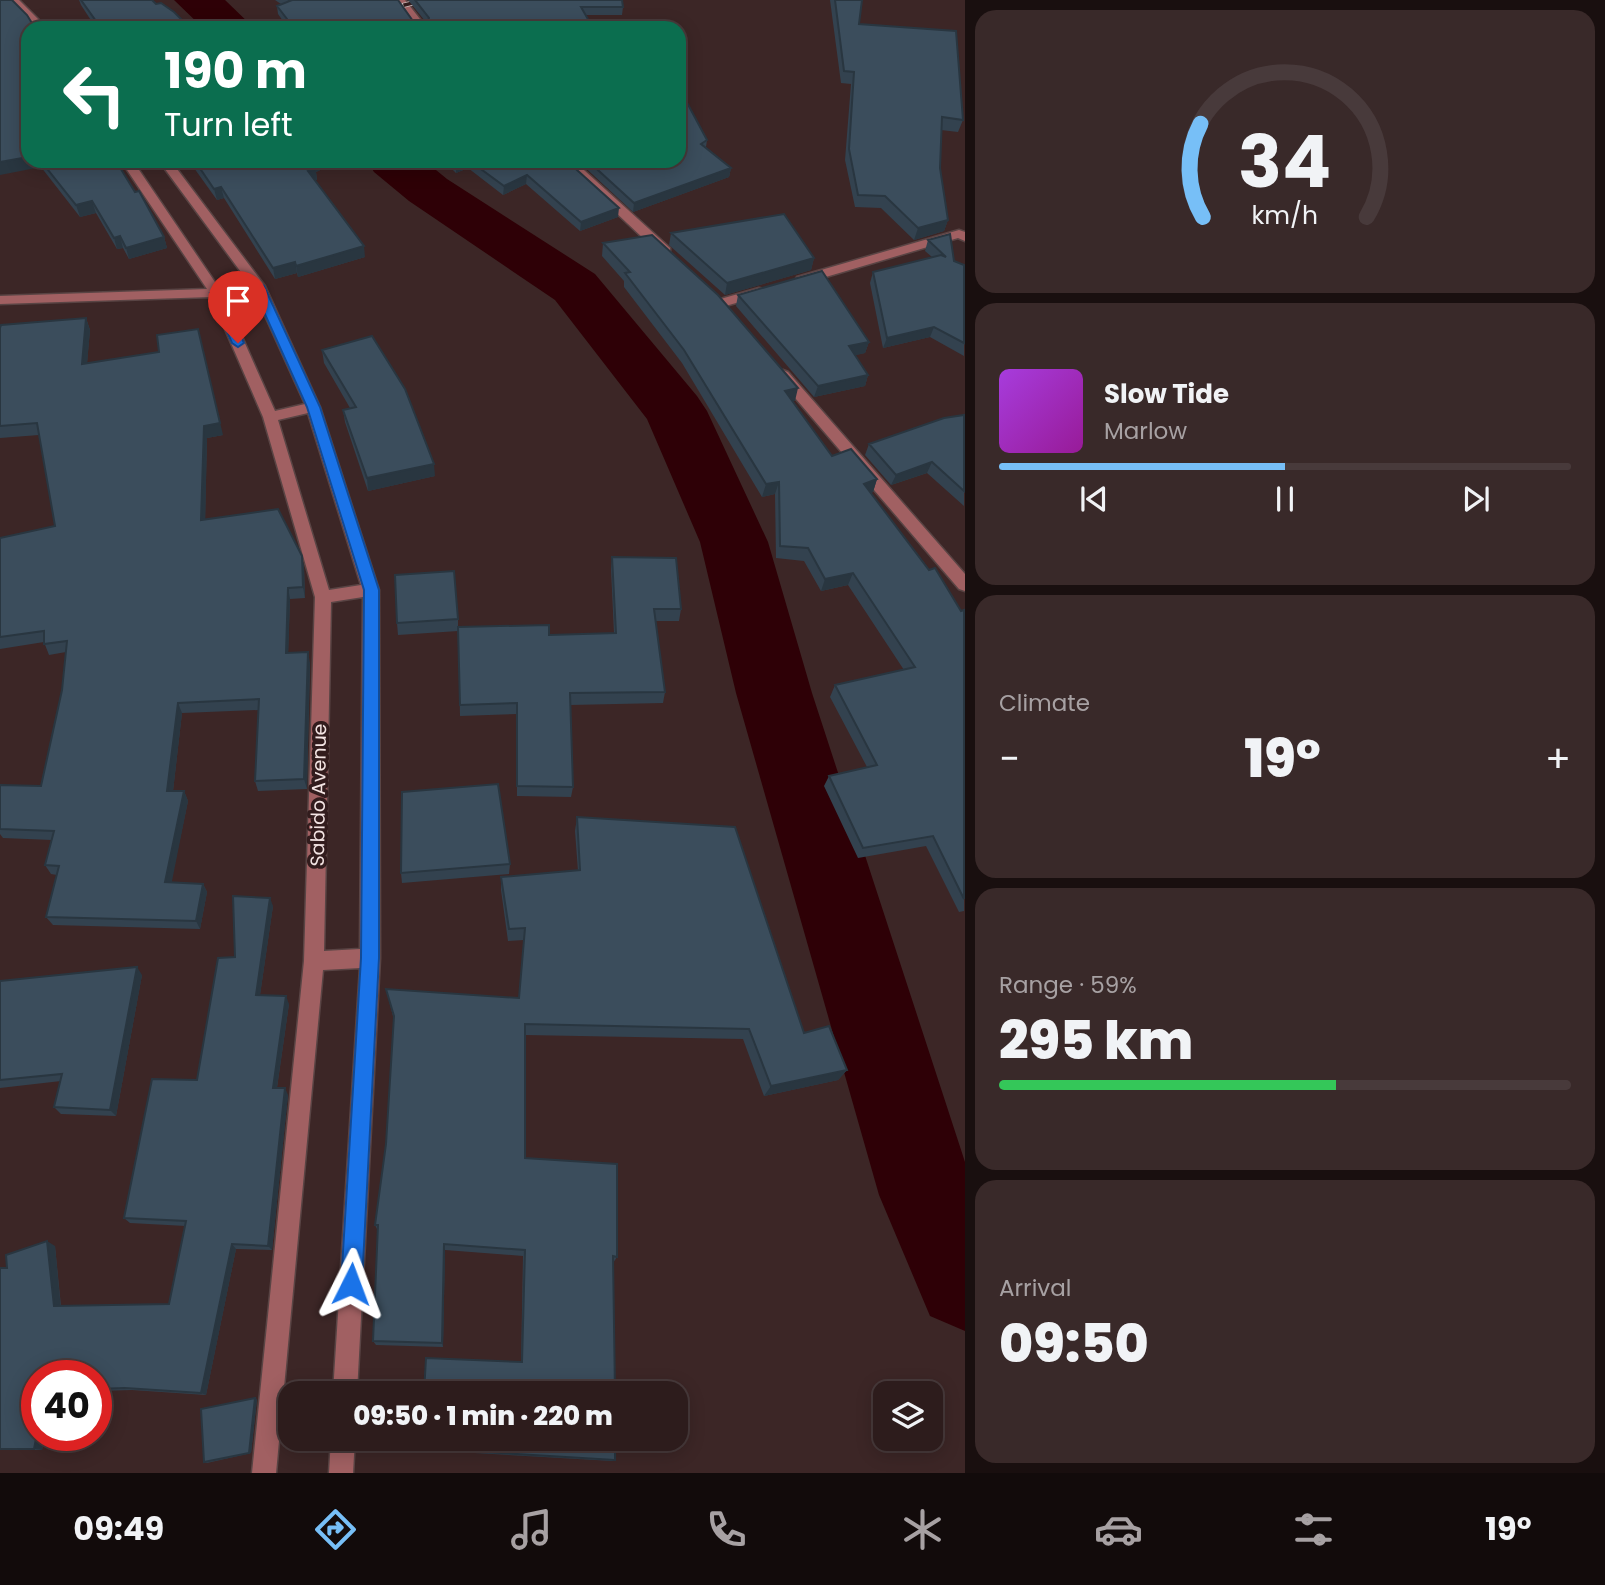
<!DOCTYPE html>
<html lang="en">
<head>
<meta charset="utf-8">
<style>
  body { margin:0; font-family:Poppins,sans-serif; background:#392929; color:#f1f3f6; height:100vh; display:flex; flex-direction:column; font-size:26px; white-space:nowrap }
  * { box-sizing:border-box; margin:0 }
  p { font-size:23px; color:#a7a1a3 }
  .icon { flex:none; width:38px; height:38px; fill:none; stroke:currentColor; stroke-width:2; stroke-linecap:round; stroke-linejoin:round }
  .map { position:relative; flex:1; overflow:hidden }
  .side { display:flex; flex-direction:column; gap:10px; padding:10px; background:#190f0f; width:640px }
  .side>* { flex:none }
  .hud { position:absolute; left:21px; top:21px; width:665px; height:147px; border-radius:21px; box-shadow:0 4px 18px #0003,0 0 0 2px #483a3b; background:#0b6e4f; color:#fff; overflow:hidden }
  .fabs { position:absolute; left:873px; top:1381px; display:grid; gap:14px }
  .fabs a { display:grid; place-items:center; width:70px; height:70px; border-radius:14px; background:#2d1c1c; box-shadow:0 4px 18px #0003,0 0 0 2px #483a3b; font-size:35px }
  .speed { position:absolute; left:21px; top:1360px; display:flex; gap:14px; font-size:35px; font-weight:700; text-align:center }
  .speed>* { display:grid; place-content:center; width:91px; height:91px; border-radius:50%; background:#2d1c1c; box-shadow:0 4px 18px #0003,0 0 0 2px #483a3b; line-height:1 }
  .speed .limit { border:10px solid #d22; background:#fff; color:#111 }
  .pin { position:absolute; display:grid; place-items:center; width:60px; height:60px; color:#fff; margin:-72px -30px; border-radius:50% 50% 50% 0; rotate:-45deg; box-shadow:0 0 7px #0007 }
  .pin .icon { rotate:45deg }
  .me { position:absolute; width:77px; margin:-38px; rotate:3deg; stroke-linejoin:round; filter:drop-shadow(0 0 5px #0008) }
  .turn { display:flex; align-items:center; gap:24px; height:147px; padding:0 28px; font-size:32px }
  .turn .icon { width:91px; height:91px; stroke-width:2.5 }
  .turn b { display:block; font-size:49px; line-height:60px }
  .big { font-size:52px; font-weight:800; line-height:1.1 }
  .side .widget { flex:1; display:flex; flex-direction:column; justify-content:center; gap:10px; min-width:0; padding:0 24px; border-radius:21px; background:#392929 }
  .side .dial { align-items:center; gap:0 }
  .dial svg { height:182px; overflow:visible; fill:none; stroke:#483a3b; stroke-width:7; stroke-linecap:round; text-anchor:middle }
  .dial text { fill:#f1f3f6; stroke:none }
  .song { display:flex; align-items:center; gap:21px }
  .cover { width:84px; height:84px; border-radius:10px; background:linear-gradient(135deg,hsl(280 70% 55%),hsl(300 70% 35%)) }
  .played { height:7px; border-radius:4px; background:linear-gradient(90deg,#77bff7 50%,#483a3b 50%) }
  .keys { display:flex; justify-content:space-around; direction:ltr }
  .heat { display:flex; justify-content:space-between; align-items:center; font-size:38px; direction:ltr }
  .charge { height:10px; border-radius:5px; background:linear-gradient(90deg,#34c759 59%,#483a3b 0) }
  .trip { position:absolute; left:278px; top:1381px; width:410px; height:70px; border-radius:21px; background:#2d1c1c; box-shadow:0 4px 18px #0003,0 0 0 2px #483a3b; font-weight:800; line-height:70px; text-align:center }
  .menu { display:flex; height:112px; justify-content:space-around; align-items:center; background:#120b0b; color:#a7a1a3 }
  .menu .icon { width:49px; height:49px }
  .menu .selected { color:#77bff7 }
  .menu b { font-size:32px; color:#f1f3f6 }
  main { display:flex; flex:1; min-height:0 }
  .map>svg:first-child { display:block }
</style>
</head>
<body>
<main>
<div class="map">
<svg width="965" height="1473" viewBox="0 0 965 1473">
  <rect width="100%" height="100%" fill="#3c2626"/>
  <g fill="none" stroke-linecap="round" stroke-linejoin="round">
    <path fill="#2e0006" fill-rule="evenodd" d="M174,0H225L254,28H203Z
      M367,161H425L447,179L595,274L697,396L707,411L768,542L812,693L965,1162V1331L930,1316L879,1195L736,693L700,542L647,419L555,300L409,201L374,172Z"/>
    <defs>
      <path id="minor" d="M8,0H19L47,28H36Z
        M395,0H405L427,28H416Z
        M121,161H133L219,288L249,283L159,161H171L265,286L320,407L379,590L380,958L357,1393H333L360,968L323,970L276,1473H252L304,961L315,597L263,417L211,297L0,304V296L207,289ZM254,291L305,404L275,411L224,296ZM308,413L361,585L329,590L278,420ZM363,597L360,949L324,951L331,602Z
        M561,161H574L670,248V254H660Z
        M959,230L965,232V241L958,238L802,284L795,280L797,277Z
        M759,288L764,289V295L722,307L715,303L717,300Z
        M783,370L788,372L965,574V591L959,589L778,378V372Z
        M331,1438H355L353,1473H329Z"/>
    </defs>
    <use href="#minor" stroke="#594444" stroke-width="3"/>
    <use href="#minor" fill="#a16062" fill-rule="evenodd"/>
    <defs>
      <path id="rail" d="M384,10L425,0"/>
    </defs>
    <use href="#rail" stroke="#c8b8b7" stroke-width="5"/>
    <use href="#rail" stroke="#321c1d" stroke-width="3.5" stroke-dasharray="10" stroke-linecap="butt"/>
  </g>
  <path fill="#33424f" d="M79,0H152L190,28H96L81,5Z
    M275,0H398L413,21H425L408,0H622L623,7L622,15H586L593,28H288L278,14L277,6L281,4Z
    M830,0H862L859,24L963,120L958,132L941,130L940,168L948,220L944,231L914,240L881,208L855,207L845,160L851,84L841,83Z
    M707,140L706,147L731,168L729,177L633,212L578,161H679Z
    M28,161H116L164,237L167,248L129,259L123,248L117,249L96,213L80,217L41,167Z
    M189,161H339L316,172L317,180H315L365,257L298,277L297,273L275,279L224,198L217,200Z
    M444,161H567L618,217L580,231L526,184L503,195L468,168L456,173Z
    M671,233L814,258L811,270L725,295L669,245Z
    M928,240L954,261L964,265V356L930,337L883,348L870,283L873,272L932,257L925,251Z
    M603,243L795,401H793L832,456L877,479L873,492L871,493L961,611L964,610V911L959,912L926,846L858,858L824,786L829,776L867,767L830,697L835,685L904,670L848,585L821,591L804,561L776,558L775,494L762,497L682,363L624,287V281L602,256Z
    M738,295L869,342L865,353L855,355L868,375L865,386L814,397L736,306Z
    M86,318L90,330L87,363L223,435L207,438L205,520L302,556L304,568L305,598L290,599L288,653L310,663L307,789L258,791L255,781L259,710L182,713L173,791H184L188,801L171,882L203,884L207,892L200,929L53,925L46,917L57,875L51,874L45,865L52,840L3,838L0,834V785L41,786L62,690L66,652L49,655L44,642L0,649V538L55,526L39,435L0,438V328Z
    M322,350L435,476L368,491L345,422L343,410L350,408L324,363Z
    M964,415V506L927,473L891,485L865,455L869,444Z
    M612,557L681,609L679,621H656L665,692L663,703L570,705L573,787L571,797L517,796V714L460,716L458,627L549,635L614,633L611,569Z
    M458,619V631L398,635L397,623Z
    M577,817L804,1033L847,1070L838,1080L764,1096L743,1039L525,1035V1158L617,1257L613,1263L521,1362L523,1256L445,1250L443,1347L376,1345L373,1341L378,1231L375,1225L386,1144L394,1020L386,989L519,998L524,940L508,941L501,890V877L578,871L575,831Z
    M510,864L509,874L402,883L401,873Z
    M273,906L260,995L289,1004L277,1088L288,1095L272,1250L236,1249L206,1395L132,1390L96,1391V1376H37V1435H45L42,1450H0V1268H7L55,1246L61,1306L169,1304L186,1226L130,1223L124,1218L197,1080L235,957Z
    M142,975L116,1116L61,1114L54,1107L61,1081L0,1088V981Z
    M257,1399L251,1453L207,1463L204,1462Z
    M421,1448L615,1460L612,1461L422,1450Z"/>
  <path fill="#293640" d="M28,157V161H39L41,167L0,175V162Z
    M314,161H339L316,172L317,180L309,182L308,171L311,163Z
    M464,161H468V168L456,173V164Z
    M731,168L729,177L633,212L634,203Z
    M527,175L526,184L503,195L504,186Z
    M221,187L224,198L217,200L214,189Z
    M92,201L96,213L80,217L76,205Z
    M619,208L618,217L580,231L581,222Z
    M948,220L944,231L914,240L918,228Z
    M120,236L123,248L117,249L114,238Z
    M164,237L167,248L129,259L126,248Z
    M364,246L365,257L298,277L296,266Z
    M814,258L811,270L725,295L727,283Z
    M295,262L297,273L275,279L273,268Z
    M86,318L90,330L86,376L82,364Z
    M934,327L930,337L883,348L887,338Z
    M198,329L223,435L207,438L205,532L201,520L204,426Z
    M869,342L865,353L845,358L849,346Z
    M868,375L865,386L814,397L818,386Z
    M798,388L795,401L781,403L785,391Z
    M932,462L927,473L891,485L896,475Z
    M434,464L435,476L368,491L367,478Z
    M877,479L873,492L860,496L864,484Z
    M779,482L775,494L762,497L766,484Z
    M302,556L304,568L305,598L303,587Z
    M853,573L848,585L821,591L825,579Z
    M288,588L290,599L288,664L286,653Z
    M308,652L310,663L307,789L304,779Z
    M178,703L182,713L172,800L167,791Z
    M184,791L188,801L170,891L165,882Z
    M203,884L207,892L200,929L196,921Z
    M270,898L273,906L259,1002L256,995Z
    M137,967L142,975L116,1116L110,1110Z
    M286,996L289,1004L276,1094L273,1088Z
    M847,1070L838,1080L764,1096L771,1086Z
    M285,1088L288,1095L272,1250L268,1246Z
    M47,1241L55,1246L61,1310L54,1306Z
    M232,1244L236,1249L206,1395L201,1393Z
    M444,1244L445,1250L443,1347L442,1343Z
    M255,1398L257,1399L251,1453H249Z
    M37,1435H45L42,1450L34,1449Z"/>
  <path fill="#3b4d5c" stroke="#293640" stroke-width="2" d="M0,0H12L27,15L35,28H28V157L0,162Z
    M81,0H152L156,4L161,3L174,12L190,28H101Z
    M288,0H398L413,21H428L429,18L415,0H622L623,7H581L593,28H294L277,6L290,1Z
    M835,0H862L859,24L956,31L963,120L942,117L940,168L948,220L918,228L885,196L858,195L849,149L854,72L844,71Z
    M679,97H684L707,140L701,144L731,168L634,203L588,161H679Z
    M41,161H116L135,192L139,191L164,237L126,248L120,236L114,238L92,201L76,205Z
    M195,161H314L311,163L315,169L308,171L364,246L296,266L295,262L273,268L221,187L214,189Z
    M453,161H464L456,164Z
    M470,161H567L619,208L581,222L527,175L504,186Z
    M784,214L814,258L727,283L671,233Z
    M950,234L954,261L964,265V343L934,327L887,338L873,272L941,255L946,257L928,240Z
    M652,235L718,295L798,388L785,391L832,456L851,449L877,479L864,484L929,570L935,568L961,611L964,610V899L933,836L863,848L829,776L877,765L835,685L915,667L853,573L825,579L808,548L780,546L779,482L766,484L684,350L625,273L630,272L603,243Z
    M822,271L869,342L849,346L868,375L818,386L738,295Z
    M86,318L82,364L159,352L157,335L198,329L220,423L204,426L201,520L278,509L302,556L303,587L288,588L286,653L308,652L304,779L255,781L259,699L178,703L167,791H184L165,882L203,884L196,921L46,917L59,866L45,865L54,831L0,829V785L41,786L62,690L67,641L44,644V631L0,637V538L55,526L37,423L0,426V328L1,325Z
    M372,336L405,389L434,464L367,478L343,410L356,407L322,350Z
    M964,415V491L932,462L896,475L869,444L944,418Z
    M612,557L676,558L681,609H654L665,692L570,693L573,787L517,786V703L460,705L458,627L549,625V635L616,633Z
    M454,571L458,619L397,623L395,575Z
    M498,784L510,864L401,873L402,792Z
    M577,817L735,827L804,1033L829,1026L847,1070L771,1086L749,1029L525,1024V1158L617,1164V1257L613,1256L615,1393H424L426,1358L522,1362L525,1250L444,1244L442,1343L373,1341L378,1225H375L386,1144L394,1016L386,989L519,998L525,928L509,929L501,877L580,870Z
    M233,896L270,898L256,995L286,996L273,1088H285L268,1246L232,1244L201,1393L125,1388L96,1389V1376H37V1434L34,1449H0V1268H7L6,1255L47,1241L54,1306L169,1304L186,1221L124,1218L152,1079L197,1080L218,958L235,957Z
    M137,967L110,1110L54,1107L62,1074L0,1080V981Z
    M255,1398L249,1453L204,1462L201,1409Z
    M421,1438H615V1460L421,1448Z"/>
  <path fill="#1a73e8" stroke="#114b97" stroke-width="2" d="M258,282L264,286L320,407L379,590V958L362,1284L359,1291L351,1295L344,1291L341,1284L361,958L364,590L307,407L254,290L224,296L244,343L238,347L232,343L210,293Z"/>
  <g text-anchor="middle" stroke-width="7" stroke-linejoin="round" paint-order="stroke">
    <g font-size="19" fill="#f3e4e3" stroke="#321c1d">
      <text transform="translate(318 795) rotate(-89)" y="7">Sabido Avenue</text>
    </g>
  </g>
</svg>
<div class="fabs">
<a><svg class="icon" aria-label="layers" viewBox="0 0 24 24"><path d="M12 4l9 5-9 5-9-5zM3 14l9 5 9-5"/></svg></a>
</div>
<div class="speed"><div class="limit">40</div></div>
<div class="pin" style="left:238px;top:343px;background:#d93025"><svg class="icon" aria-label="arrive" viewBox="0 0 24 24"><path d="M6 21V4h12l-3 4 3 4H6"/></svg></div>
<svg class="me" style="left:351px;top:1284px" viewBox="-20 -20 40 40"><path d="M0-17L14 15 0 8-14 15z" fill="#1a73e8" stroke="#fff" stroke-width="4"/></svg>
<div class="trip">09:50 · 1 min · 220 m</div>
<div class="hud">
<div class="turn"><svg class="icon" aria-label="left" viewBox="0 0 24 24"><path d="M17 20v-9H6M10 6l-5 5 5 5"/></svg><div><b>190 m</b>Turn left</div></div>
</div>
</div>
<section class="side">
<div class="widget dial"><svg viewBox="0 0 100 80">
<path d="M14 69A42 42 0 1 1 86 69"/>
<path d="M14 69A42 42 0 0 1 13 28" stroke="#77bff7"/>
<text x="50" y="56" font-size="32" font-weight="700">34</text>
<text x="50" y="72" font-size="11">km/h</text>
</svg></div>
<div class="widget">
<div class="song"><i class="cover"></i><div><b>Slow Tide</b><p>Marlow</p></div></div>
<div class="played"></div>
<div class="keys"><svg class="icon" aria-label="previous" viewBox="0 0 24 24"><path d="M18 5L8 12l10 7zM5 5v14"/></svg><svg class="icon" aria-label="pause" viewBox="0 0 24 24"><path d="M8 5v14M16 5v14"/></svg><svg class="icon" aria-label="next" viewBox="0 0 24 24"><path d="M6 5l10 7-10 7zM19 5v14"/></svg></div>
</div>
<div class="widget"><p>Climate</p>
<div class="heat"><a>−</a><b class="big">19°</b><a>+</a></div>
</div>
<div class="widget"><p>Range · 59%</p><b class="big">295 km</b><div class="charge"></div></div>
<div class="widget"><p>Arrival</p><b class="big">09:50</b></div>
</section>
</main>
<nav class="menu">
<b>09:49</b>
<svg class="icon selected" aria-label="directions" viewBox="0 0 24 24"><path d="M12 3l9 9-9 9-9-9zM9 14v-3h6M13 9l2 2-2 2"/></svg>
<svg class="icon" aria-label="music" viewBox="0 0 24 24"><path d="M9 18V5l10-2v13"/><circle cx="6" cy="18" r="3"/><circle cx="16" cy="16" r="3"/></svg>
<svg class="icon" aria-label="phone" viewBox="0 0 24 24"><path d="M5 4h4l2 5-3 2q2 4 5 5l2-3 5 2v4C11 20 4 13 5 4z"/></svg>
<svg class="icon" aria-label="climate" viewBox="0 0 24 24"><path d="M12 3v18M4 7l16 10M4 17L20 7"/></svg>
<svg class="icon" aria-label="car" viewBox="0 0 24 24"><path d="M5 17H2v-5l4-1 3-4h7l3 4 3 1v5h-3M9 17h6M6 11h13"/><circle cx="7" cy="17" r="2"/><circle cx="17" cy="17" r="2"/></svg>
<svg class="icon" aria-label="filters" viewBox="0 0 24 24"><path d="M4 7h16M4 17h16"/><circle cx="9" cy="7" r="2"/><circle cx="15" cy="17" r="2"/></svg>
<b>19°</b>
</nav>
</body>
</html>
